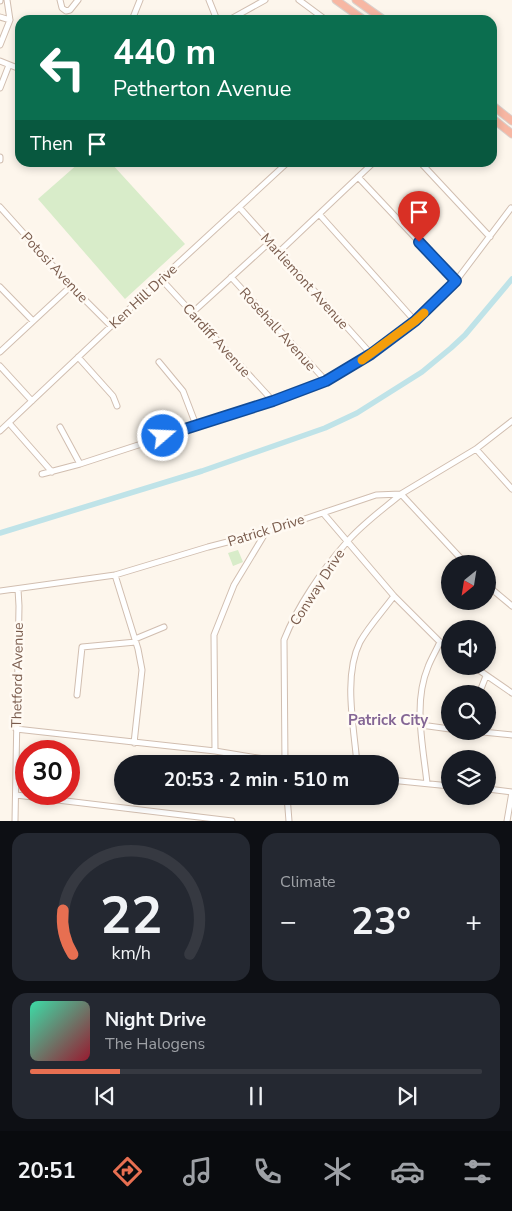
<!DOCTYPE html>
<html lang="en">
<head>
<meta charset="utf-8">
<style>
  body { margin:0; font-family:"Nunito Sans",sans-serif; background:#242831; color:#f1f3f6; height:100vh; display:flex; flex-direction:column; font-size:19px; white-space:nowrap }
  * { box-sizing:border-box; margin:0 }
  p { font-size:16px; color:#9ea1a6 }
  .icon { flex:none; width:28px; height:28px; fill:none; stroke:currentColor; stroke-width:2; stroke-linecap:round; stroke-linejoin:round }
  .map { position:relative; height:821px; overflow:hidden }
  .sheet { display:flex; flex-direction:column; gap:12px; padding:12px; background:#0d0f14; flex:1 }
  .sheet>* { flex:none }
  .banner { position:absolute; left:15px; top:15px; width:482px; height:152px; border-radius:15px; box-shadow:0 2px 8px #0003; background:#0b6e4f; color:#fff; overflow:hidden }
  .needle { width:32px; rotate:210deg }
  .controls { position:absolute; left:441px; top:555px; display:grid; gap:10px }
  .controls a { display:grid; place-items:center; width:55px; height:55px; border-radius:50%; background:#171b24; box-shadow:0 2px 8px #0003; font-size:25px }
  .speed { position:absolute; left:15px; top:740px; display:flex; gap:10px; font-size:25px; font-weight:700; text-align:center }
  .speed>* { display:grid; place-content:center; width:65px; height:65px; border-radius:50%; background:#171b24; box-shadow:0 2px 8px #0003; line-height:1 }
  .speed .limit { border:8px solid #d22; background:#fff; color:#111 }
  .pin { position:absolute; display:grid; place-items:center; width:42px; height:42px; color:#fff; margin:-51px -21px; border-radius:50% 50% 50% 0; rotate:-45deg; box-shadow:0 0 5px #0007 }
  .pin .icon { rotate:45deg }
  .me { position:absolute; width:55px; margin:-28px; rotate:71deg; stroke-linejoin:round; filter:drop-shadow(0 0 4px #0008) }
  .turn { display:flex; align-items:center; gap:18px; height:105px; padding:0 15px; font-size:22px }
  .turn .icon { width:65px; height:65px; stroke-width:2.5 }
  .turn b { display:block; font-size:35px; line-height:42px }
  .then { display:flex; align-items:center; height:48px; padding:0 15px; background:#0003; gap:10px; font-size:19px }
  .big { font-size:38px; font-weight:700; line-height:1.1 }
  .sheet .card { flex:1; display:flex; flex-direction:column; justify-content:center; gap:8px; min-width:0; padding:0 18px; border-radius:15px; background:#242831 }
  .sheet .dial { align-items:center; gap:0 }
  .dial svg { height:130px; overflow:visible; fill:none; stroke:#363941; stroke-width:7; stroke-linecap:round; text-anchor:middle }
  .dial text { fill:#f1f3f6; stroke:none }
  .song { display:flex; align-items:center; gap:15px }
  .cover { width:60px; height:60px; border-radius:8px; background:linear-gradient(135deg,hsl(160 70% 55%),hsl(350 70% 35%)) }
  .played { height:5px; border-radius:2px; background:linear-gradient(90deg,#e76f51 20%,#363941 20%) }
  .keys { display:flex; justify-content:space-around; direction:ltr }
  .heat { display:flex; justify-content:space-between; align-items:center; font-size:28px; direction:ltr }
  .sheet .tiles { flex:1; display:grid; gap:12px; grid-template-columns:1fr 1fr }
  .card:last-child { grid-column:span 2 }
  .trip { position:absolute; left:114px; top:755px; width:285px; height:50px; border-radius:25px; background:#171b24; box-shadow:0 2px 8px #0003; font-weight:700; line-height:50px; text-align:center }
  .tabs { display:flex; height:80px; justify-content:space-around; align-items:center; background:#090b0e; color:#9ea1a6 }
  .tabs .icon { width:35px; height:35px }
  .tabs .active { color:#e76f51 }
  .tabs b { font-size:22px; color:#f1f3f6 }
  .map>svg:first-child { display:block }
</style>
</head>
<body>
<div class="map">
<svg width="512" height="821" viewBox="0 0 512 821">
  <rect width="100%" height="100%" fill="#fdf6ec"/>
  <path fill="#d8ecc9" d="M79,163H111L185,244L125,299L38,199Z
    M238,550L243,562L233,566L228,553Z"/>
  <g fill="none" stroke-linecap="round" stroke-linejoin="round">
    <path stroke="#bfe3e8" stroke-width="5.5" d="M0,533L202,471L325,428L357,413L422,372L451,348L465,335L512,279"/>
    <defs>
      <path id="minor" d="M60,0L62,8L66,11L70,10L78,0
        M209,0L217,20
        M299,0L326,20
        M0,1V0
        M0,17L10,20
        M132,20L140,0
        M229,20L265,0
        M0,45L10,20L7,0
        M0,61L20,69
        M0,88L9,65
        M0,157V160
        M420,162L490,237
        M358,177L456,281
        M0,207L71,286L111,326
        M239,207L371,354
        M319,214L415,321
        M279,252L374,162
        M231,277L326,381
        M161,279L273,401
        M0,287L33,321
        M192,313L270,242
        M0,352L71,286
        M78,357L113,396L117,406
        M159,362L183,391L196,425
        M0,366L32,401
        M9,423L52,472
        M60,427L80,464
        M0,431L161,279L288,162
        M476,449L512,489
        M42,474L80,464L273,401L326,381L371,354L415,321L456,281L511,208
        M401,494L466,564
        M323,513L394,596L440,642L450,649
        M115,575L138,649L142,670L134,743
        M488,586L512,606
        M0,591L115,575L208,547L266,532L376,495L401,494L476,449L512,421
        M135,639L164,627
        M473,666L512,693
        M479,694L486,676
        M77,695L82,647L136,642
        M421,725L450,729
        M16,729L215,751L294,764
        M473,731L512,735
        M215,751L214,635L234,585L266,532
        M285,764L284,640C297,607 322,570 346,543C361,525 382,510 400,495
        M357,764C354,727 343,676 360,642C369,626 383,611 394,596
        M390,780L450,786
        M427,783C423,746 413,703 428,667C431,659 436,651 440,642
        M488,789L512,792
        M16,795L232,821
        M287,796L289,821
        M15,821L19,606L18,589
        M507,821L512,792"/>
      <path id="highway" d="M336,0L364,20
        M356,0L384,20
        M492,105L512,121
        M492,118L512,134"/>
    </defs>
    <use href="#minor" stroke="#d1beb0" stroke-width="7"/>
    <use href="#highway" stroke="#dad1cd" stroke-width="9"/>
    <use href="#minor" stroke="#fff" stroke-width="5"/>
    <use href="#highway" stroke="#f7b7a3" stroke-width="7"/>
  </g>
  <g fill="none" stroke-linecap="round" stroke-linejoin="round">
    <defs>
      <path id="route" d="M163,436L273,401L326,381L371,354L415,321L456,281L419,242"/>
    </defs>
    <use href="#route" stroke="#114b97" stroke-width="12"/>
    <use href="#route" stroke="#1a73e8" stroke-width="9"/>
    <path stroke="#f59e0b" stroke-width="9" d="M362,360L415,321L424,313"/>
  </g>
  <g text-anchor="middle" stroke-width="5" stroke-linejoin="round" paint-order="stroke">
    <g font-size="14" fill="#7a5c4d" stroke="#fffaf3">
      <text transform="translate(55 267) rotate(47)" y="5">Potosi Avenue</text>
      <text transform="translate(305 281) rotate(48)" y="5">Marliemont Avenue</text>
      <text transform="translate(143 296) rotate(-43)" y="5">Ken Hill Drive</text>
      <text transform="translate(278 329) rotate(48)" y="5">Rosehall Avenue</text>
      <text transform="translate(217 340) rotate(48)" y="5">Cardiff Avenue</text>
      <text transform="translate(266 530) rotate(-17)" y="5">Patrick Drive</text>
      <text transform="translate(317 587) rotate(-57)" y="5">Conway Drive</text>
      <text transform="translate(17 675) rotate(-89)" y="5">Thetford Avenue</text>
    </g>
    <g font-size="15" font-weight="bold" fill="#846695" stroke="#fffaf3">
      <text x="388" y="725">Patrick City</text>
    </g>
  </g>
</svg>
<div class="controls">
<a><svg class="needle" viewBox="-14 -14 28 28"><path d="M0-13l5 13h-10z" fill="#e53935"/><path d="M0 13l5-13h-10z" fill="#9ea1a6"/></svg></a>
<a><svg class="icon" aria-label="sound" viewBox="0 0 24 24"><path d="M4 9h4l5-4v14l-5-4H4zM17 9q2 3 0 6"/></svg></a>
<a><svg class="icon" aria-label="search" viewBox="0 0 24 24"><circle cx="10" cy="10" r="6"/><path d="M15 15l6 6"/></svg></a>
<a><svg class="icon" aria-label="layers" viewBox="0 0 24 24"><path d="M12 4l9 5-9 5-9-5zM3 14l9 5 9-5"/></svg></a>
</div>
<div class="speed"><div class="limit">30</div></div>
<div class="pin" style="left:419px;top:242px;background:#d93025"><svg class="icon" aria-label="arrive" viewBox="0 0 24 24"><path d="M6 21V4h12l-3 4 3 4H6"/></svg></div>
<svg class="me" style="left:163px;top:436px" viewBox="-20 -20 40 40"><circle r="17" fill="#1a73e8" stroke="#fff" stroke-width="3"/><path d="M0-11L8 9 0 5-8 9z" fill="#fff"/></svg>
<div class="trip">20:53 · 2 min · 510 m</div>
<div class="banner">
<div class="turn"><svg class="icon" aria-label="left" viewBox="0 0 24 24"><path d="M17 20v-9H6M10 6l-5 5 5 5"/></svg><div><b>440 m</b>Petherton Avenue</div></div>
<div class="then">Then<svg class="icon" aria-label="arrive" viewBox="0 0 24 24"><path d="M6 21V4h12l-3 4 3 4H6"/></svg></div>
</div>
</div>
<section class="sheet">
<div class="tiles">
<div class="card dial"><svg viewBox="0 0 100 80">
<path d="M14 69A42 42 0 1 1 86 69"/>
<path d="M14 69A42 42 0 0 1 8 42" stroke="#e76f51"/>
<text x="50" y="56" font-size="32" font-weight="700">22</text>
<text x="50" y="72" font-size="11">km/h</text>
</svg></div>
<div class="card"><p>Climate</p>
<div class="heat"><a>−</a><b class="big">23°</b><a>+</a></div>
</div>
<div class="card">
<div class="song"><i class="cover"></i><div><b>Night Drive</b><p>The Halogens</p></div></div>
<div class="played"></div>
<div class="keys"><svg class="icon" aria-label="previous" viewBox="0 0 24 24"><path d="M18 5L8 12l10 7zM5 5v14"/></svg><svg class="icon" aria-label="pause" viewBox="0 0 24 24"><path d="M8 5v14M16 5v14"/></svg><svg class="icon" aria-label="next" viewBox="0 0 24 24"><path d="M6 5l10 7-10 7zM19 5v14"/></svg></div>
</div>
</div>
</section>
<nav class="tabs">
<b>20:51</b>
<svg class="icon active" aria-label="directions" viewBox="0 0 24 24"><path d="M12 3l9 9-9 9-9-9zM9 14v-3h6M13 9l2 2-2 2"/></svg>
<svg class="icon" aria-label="music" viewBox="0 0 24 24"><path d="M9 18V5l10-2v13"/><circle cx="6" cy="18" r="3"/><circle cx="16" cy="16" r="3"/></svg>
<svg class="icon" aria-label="phone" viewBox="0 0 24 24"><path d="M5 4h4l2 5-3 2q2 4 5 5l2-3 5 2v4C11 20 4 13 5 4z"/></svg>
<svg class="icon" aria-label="climate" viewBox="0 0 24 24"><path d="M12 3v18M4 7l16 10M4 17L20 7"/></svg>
<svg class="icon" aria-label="car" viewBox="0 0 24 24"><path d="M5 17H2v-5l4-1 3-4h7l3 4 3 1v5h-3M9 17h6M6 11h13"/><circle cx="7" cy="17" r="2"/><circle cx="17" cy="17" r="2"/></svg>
<svg class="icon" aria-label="filters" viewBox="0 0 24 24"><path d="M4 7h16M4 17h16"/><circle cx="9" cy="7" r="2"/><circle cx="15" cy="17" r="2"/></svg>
</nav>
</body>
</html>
